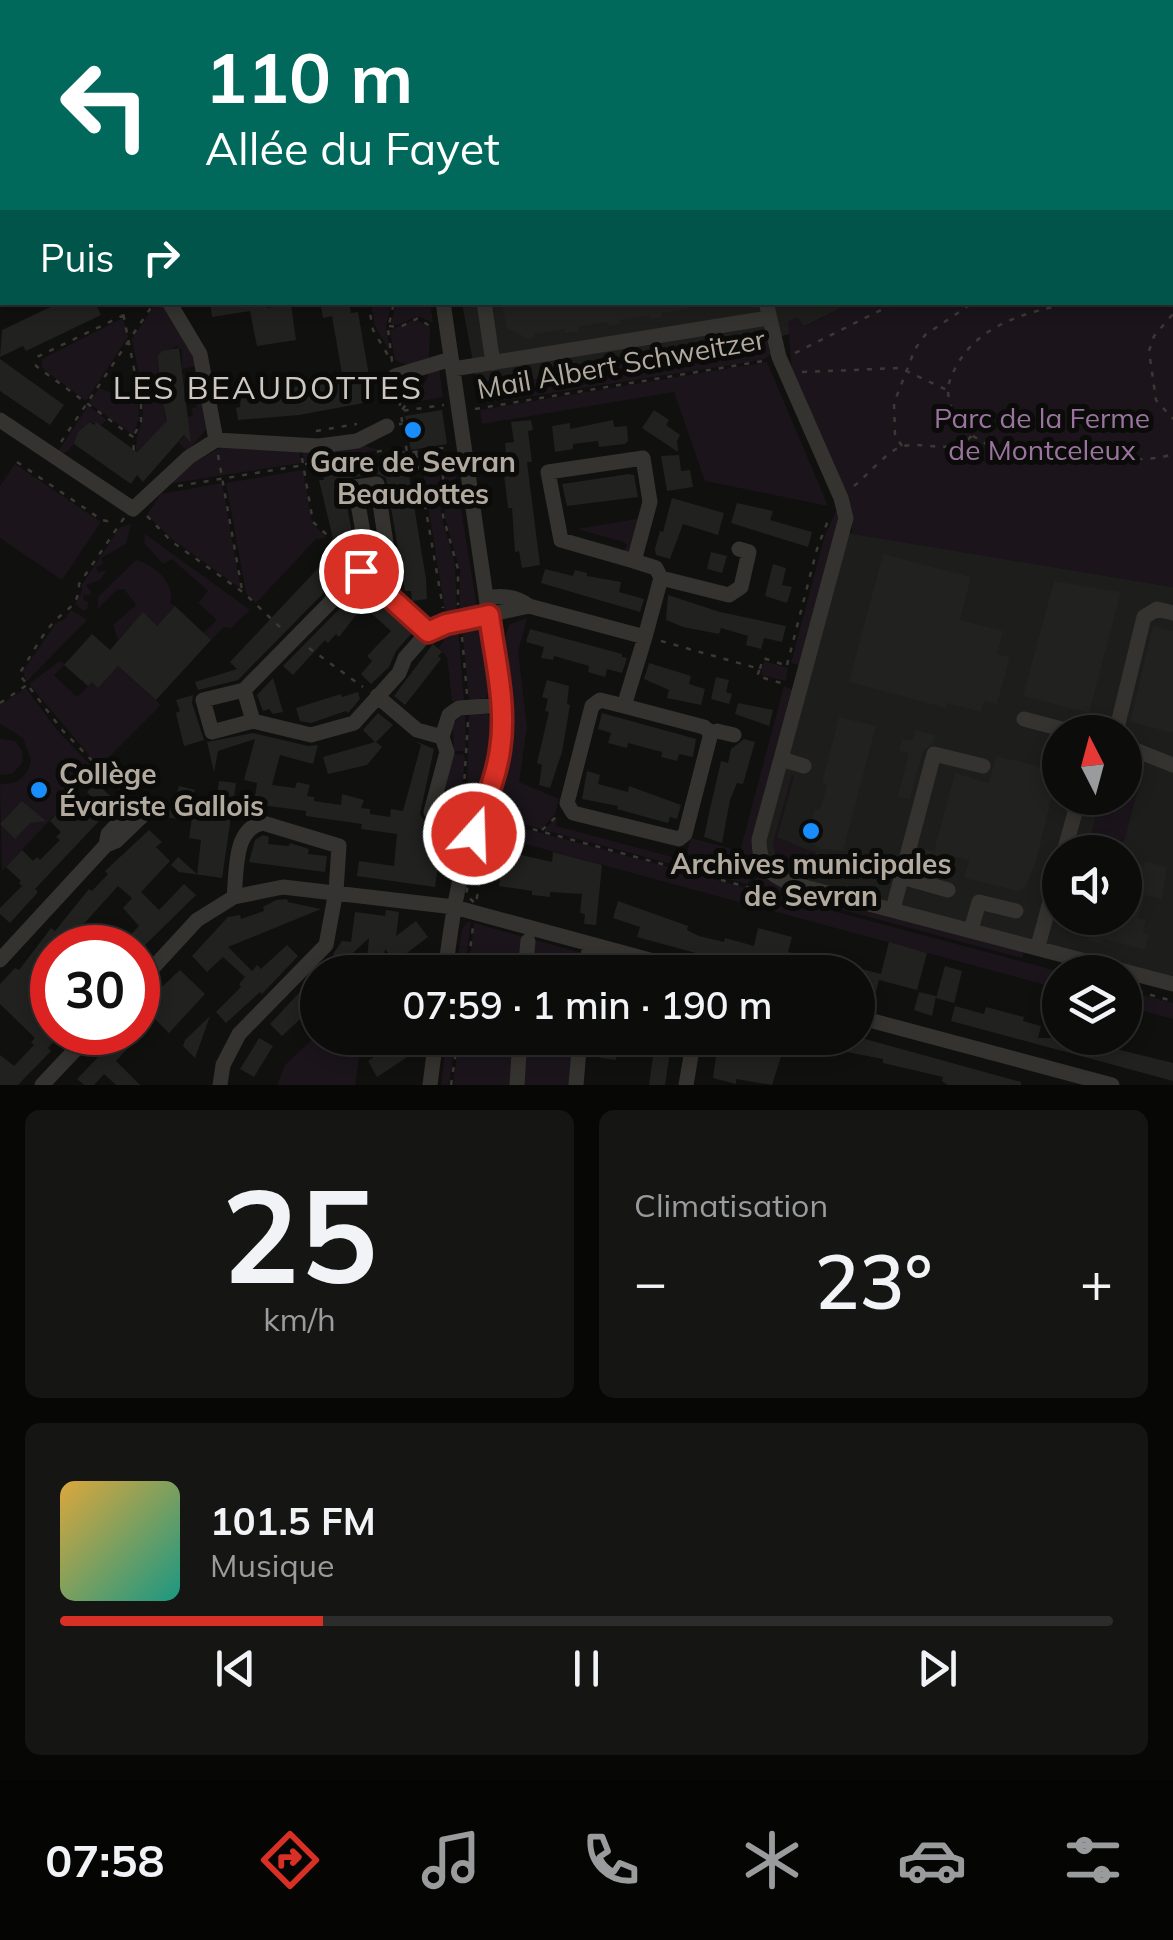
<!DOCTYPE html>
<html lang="fr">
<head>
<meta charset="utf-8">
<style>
  body { margin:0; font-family:Mulish,sans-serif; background:#151514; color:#f1f3f6; height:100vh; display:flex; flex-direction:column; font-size:38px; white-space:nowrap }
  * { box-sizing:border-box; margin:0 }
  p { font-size:32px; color:#9a9b9d }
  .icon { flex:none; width:55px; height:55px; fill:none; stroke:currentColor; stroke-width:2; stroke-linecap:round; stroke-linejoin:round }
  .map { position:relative; height:1085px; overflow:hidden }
  .sheet { display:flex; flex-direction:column; gap:25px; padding:25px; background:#070706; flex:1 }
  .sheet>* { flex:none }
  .hud { position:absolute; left:0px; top:0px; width:1175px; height:305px; box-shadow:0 5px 15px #0003,0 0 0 2px #2c2c2c; background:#00695c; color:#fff; overflow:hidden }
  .needle { width:65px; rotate:354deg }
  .fabs { position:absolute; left:1042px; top:715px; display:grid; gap:20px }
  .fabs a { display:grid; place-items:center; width:100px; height:100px; border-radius:50%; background:#0c0c0b; box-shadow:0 5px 15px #0003,0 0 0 2px #2c2c2c; font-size:50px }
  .speed { position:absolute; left:30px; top:925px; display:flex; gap:20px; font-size:50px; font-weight:700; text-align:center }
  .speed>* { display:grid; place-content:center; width:130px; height:130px; border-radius:50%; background:#0c0c0b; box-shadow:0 5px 15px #0003,0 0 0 2px #2c2c2c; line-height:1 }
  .speed .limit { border:15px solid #d22; background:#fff; color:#111 }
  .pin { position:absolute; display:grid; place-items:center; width:85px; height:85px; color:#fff; margin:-42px; border:5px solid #fff; border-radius:50%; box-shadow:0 2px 10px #0007 }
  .me { position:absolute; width:110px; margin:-55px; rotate:20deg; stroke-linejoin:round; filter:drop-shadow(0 0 8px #0008) }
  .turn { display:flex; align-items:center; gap:35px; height:210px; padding:0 40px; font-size:45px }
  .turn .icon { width:130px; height:130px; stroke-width:2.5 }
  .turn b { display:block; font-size:70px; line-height:85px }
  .then { display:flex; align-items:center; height:95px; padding:0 40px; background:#0003; gap:20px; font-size:38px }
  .big { font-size:75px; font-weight:600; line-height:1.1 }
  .sheet .widget { flex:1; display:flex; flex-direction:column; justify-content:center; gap:15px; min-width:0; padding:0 35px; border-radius:15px; background:#151514 }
  .sheet .dial { align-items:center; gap:0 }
  .dial b { font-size:130px; line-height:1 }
  .song { display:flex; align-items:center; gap:30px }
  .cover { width:120px; height:120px; border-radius:15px; background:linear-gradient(135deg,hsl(40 70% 55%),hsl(170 70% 35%)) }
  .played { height:10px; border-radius:5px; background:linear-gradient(90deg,#d93025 25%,#2c2c2c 25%) }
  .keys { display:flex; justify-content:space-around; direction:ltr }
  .heat { display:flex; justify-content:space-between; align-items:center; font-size:55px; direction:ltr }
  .sheet .tiles { flex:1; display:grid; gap:25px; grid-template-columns:1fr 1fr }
  .widget:last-child { grid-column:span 2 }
  .trip { position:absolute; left:300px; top:955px; width:575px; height:100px; border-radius:50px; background:#0c0c0b; box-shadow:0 5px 15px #0003,0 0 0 2px #2c2c2c; font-weight:600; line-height:100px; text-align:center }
  .tabs { display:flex; height:160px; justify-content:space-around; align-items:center; background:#050504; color:#9a9b9d }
  .tabs .icon { width:70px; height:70px }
  .tabs .selected { color:#d93025 }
  .tabs b { font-size:45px; color:#f1f3f6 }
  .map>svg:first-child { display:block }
</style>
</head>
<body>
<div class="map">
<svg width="1173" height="1085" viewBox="0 0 1173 1085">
  <rect width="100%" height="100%" fill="#10100f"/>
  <path fill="#1d1d1b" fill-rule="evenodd" d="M710,0H1173V138L1172,2Z
    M0,77L2,82L0,273Z
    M462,303H851L789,334L767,340L478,389Z
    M844,532L1173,587V984L776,878L759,840ZM1060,732H1125V798H1060ZM1060,852H1125V918H1060Z"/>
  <path fill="#1b151b" d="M1173,138V587L852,534V511L792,373L788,322L797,317L804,327L851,303L1172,302Z
    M156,303H164L191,343L197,366L182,369V350L176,346C162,358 155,349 159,374L156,375L167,423L136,452C135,437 142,427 143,412C144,389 136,363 132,339Z
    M371,303H392L386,326L389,350L375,326Z
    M396,303H430L433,323L418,316L398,325L391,324Z
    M123,318L128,337L86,401L42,368V359Z
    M415,319L430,327L429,358L409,366L395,360L390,330Z
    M767,340L771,355L762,360L481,404L478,389Z
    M767,362L828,506L705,481L674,392L482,424L480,410Z
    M431,367H439L443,397L410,403L426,381Z
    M198,370L207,429L187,451L178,442L190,432L187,418L193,415L192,408L197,407L195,397L187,398L183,375Z
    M99,388L116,395H138L139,418L133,435L89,403Z
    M88,406L107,420L101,425L90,422L69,450L60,455L57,453Z
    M359,444L379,450L304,462L302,450Z
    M220,448L299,450L301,463L168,484L188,466Z
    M430,459L433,477L440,476L441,515L455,564L457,615L446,617L421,461Z
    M15,464L101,522L62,580L0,538V486Z
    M454,467L477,607L460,614V570L445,518L444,469Z
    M303,470L312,523L327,538L316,539L256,603L246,593L226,483Z
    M222,483L240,585V588L172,539L147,515L161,494Z
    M838,507L839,517L799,665L791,663L825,535Z
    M642,518L632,549L622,554L627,545L624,542L577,529Z
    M131,524L126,544L101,558L103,564L96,567L98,572L106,571L100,580L86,585L91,592L89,596L84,594L83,600L88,602L87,610L84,611L75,604L82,592V585L120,527Z
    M145,534L250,610L231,628L224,627L211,640L203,633L217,620L198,603L208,591L172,559L163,564L144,543Z
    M136,560C153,564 177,584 170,603L175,606L157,626L143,613L118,640L113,625L136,605L124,589H117L98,609V597Z
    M71,610L87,620L26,682L23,671L56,623L65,619Z
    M527,618L518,652L527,727L519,782L559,799L555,814L541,829L501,818L495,808C505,778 514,748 513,716C511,688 496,651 510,624Z
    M472,625C491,634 496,682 486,698L469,700L462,626Z
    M458,627L464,700L452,701L447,657L438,648L444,641L437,634Z
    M60,661L65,664L54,675L77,697L92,682L98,687L118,666L161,705L99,767L29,684Z
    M764,661L788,668L786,681L761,675Z
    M784,686L793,690L752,849L758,869L747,884L683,867L691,838L740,851Z
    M26,688L56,729L96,771L2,871L0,784C18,785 27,777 31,760L23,738L0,724V705Z
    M465,713L466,751H454L453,724Z
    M469,713H486L493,719V747L465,829L460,828L467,786Z
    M0,739L15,741L22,750L23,762L12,774L0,775Z
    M452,754H463L465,757L461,804L445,789Z
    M792,774L794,777L777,837C791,842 800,848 816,852L812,866L808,865L806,871C787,866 775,864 773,843Z
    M1125,785L1138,789L1124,842L1091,834L1101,798H1125Z
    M446,796L459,810L454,826L437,820L442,797Z
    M557,817L556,826L676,858L680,849H683L679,866L544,830Z
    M500,822L1061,972L1060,989L489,834L490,825Z
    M761,873L771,881L1024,951L1022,958L750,885Z
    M467,922H471L464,972H456L462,929Z
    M474,923L593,956L592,972H468Z
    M1125,990L1173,1003V1019L1125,1006Z
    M317,1035L318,1038H362L355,1085H277L285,1065Z
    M447,1038H456L449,1085H441Z
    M459,1038H587L583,1085H453Z"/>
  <path fill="#21211f" d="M61,302H95L101,315L26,351L23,346L0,357L2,330Z
    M210,302H267V308L291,304L296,340L257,346L250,311L212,317Z
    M320,302H349L351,313L358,312L373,399L369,402L299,415L238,420L236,408L240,407L241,396L343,379L332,316L323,318Z
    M501,302H688L689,309L662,313V317L650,319L649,315L620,320V324L608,326V322L578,327L579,331L565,333V329L534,334L535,338L528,339L507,328Z
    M179,348L191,442L184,435L143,482L137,475L131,484L74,444L78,432L90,422L94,425L96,422L137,452L167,421L156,375L159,374L158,356L162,351Z
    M0,359L64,405L50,425L0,391Z
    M442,410L447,444L411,450L405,416Z
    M654,410L669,420L666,425L680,435L677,441L678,452L642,428Z
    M531,420L533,430L528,431L532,462H527L540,565L522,568L519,551L515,552L512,508H508L503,465H507L505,443L514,442L511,422Z
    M613,420L614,427L627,426L628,441L625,444L599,447L598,441L573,444V449L555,452L552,426L570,423V429Z
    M679,455L681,471L690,470L693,487L667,491L661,456Z
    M406,457L426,579L427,599L412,601L411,591H405L386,478L375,473L347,479L344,489L354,544L335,547L319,480H324L323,471L345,467L344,464Z
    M629,474L634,475L638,497L567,506L562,484Z
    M672,498L724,513L718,535L683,524L670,559L656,555L655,549L660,531L663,532Z
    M737,503L773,511L770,520L812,532L808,547L731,523Z
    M337,548L347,556L343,561L349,567L238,680L198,690L195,682L237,669L230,662Z
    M711,552L727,556L722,573L707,569Z
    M883,554L971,577L960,620L1003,631L997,654L1010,657L997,704L984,701L981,712L947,703L946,708L849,682Z
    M773,564L786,568L782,585L792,587L787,603L765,596Z
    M545,569L573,576L575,570L587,573V576L621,582L619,592L644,599L640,612L541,583Z
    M1054,581L1121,592L1089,713L1023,696Z
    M361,587L412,633L396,651L389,667L371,684L361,674L372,661L367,656L391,631L363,606L339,637L336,634L328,643L325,640L293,675L283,666Z
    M668,595L720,612L786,626L782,642L764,638L761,649L746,645L748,636L721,628L719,634L683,627L666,620Z
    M175,606L211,640L156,700L118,666L98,688L92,682L88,686L64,665L92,634L110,650L143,612L157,626Z
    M1153,626L1173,631V733L1130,722Z
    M530,629L622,654V657L627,658L622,673L607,669L605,677L588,672L589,666L554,656L553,660L541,658L544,647L526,642Z
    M433,644L442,652L438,656L441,659L405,705L394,696Z
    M649,663L691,676L689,684L705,689L701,705L667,698L669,690L644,679Z
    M716,677L729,680L726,692L732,694L729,704L711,699Z
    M273,678L283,712L273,714L269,709L263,711L257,695Z
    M547,680L569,686L567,704L570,705L562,752L550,788L539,785L542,765L537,763L549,712L545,711L548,699L542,697Z
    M358,692L360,699L348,713L346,711L311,723L300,721L296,708L341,694L342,697Z
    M193,695L192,703L204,740L184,746L176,713L180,711L176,700Z
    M738,703L773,710L769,726L735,714Z
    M378,713L393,725L376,742L382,747L367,765L328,774L323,757L375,742L363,730Z
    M602,713L696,739L693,757L679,754L677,761L661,757L662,752L628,743L627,748L608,743L611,733L598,729Z
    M839,717L876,726L843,851L822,849L806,841L815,808L820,810L827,785L822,783Z
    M915,730L935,735L933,743L923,751L910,799L898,796L909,753L899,751L902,739L913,741Z
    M253,733L308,746L318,745L313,764L280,755L272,785L295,788L297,782L310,785L307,796L314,797V801L341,805L342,794L364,800L361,808L370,809V814L390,817L391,809L403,811L421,745L415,741L434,749L420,814L424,820L422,829L428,830L426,843L441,846L435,887L357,876L359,861L394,866L397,834L361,829L362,824L306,816V811L254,804L257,783L244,780L255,739L218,751L214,772L207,742Z
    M744,739L755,742L743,784L737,783L730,800L722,843L704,837L710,809L721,761L728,763L731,749Z
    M996,756L1058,771L1035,865L1026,886L1018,891L964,878L969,860L948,855L945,868L917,861L921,848L934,851L955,773L989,783Z
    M587,771L600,775L598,784L628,792L629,786L681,805L677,819L670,817L668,823L653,819L617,809L618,806L582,799Z
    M219,781L236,783L222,878L179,872L171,865L178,857L197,874L201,840L189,838L193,811L215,813Z
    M96,783L117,802L35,889L38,892L10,923L0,914V908L22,886L19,883L21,881L6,867L22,850L33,861L37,857L40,860L60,840L56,837L61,832L50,821L64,806L75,816L77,814L81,817L96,801L87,792Z
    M179,786L195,790L189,812L182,820L167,817L170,805L174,806Z
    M22,801L46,821L30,823L15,839L0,824Z
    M149,830L162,842L156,847L170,861L141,892L159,910L184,884L196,895L142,948H89L104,930L120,946L139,926L123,908L132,898L118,886L63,947L52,948V958L28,984L42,998L32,1008L52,1026V1032H63L48,1048L51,1051L18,1085H0V1055L14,1066L34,1045L31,1042L35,1038L0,1004V984L15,968L19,970L51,928L55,931L89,889L92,891L108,874L105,871Z
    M263,835L269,837L268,844L289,846L290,843L309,849L308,854L327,856L325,872L249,862L255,840Z
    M504,851L552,862L553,852L602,865L596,925L584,924L585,914L580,913L582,894L550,892V897L532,895V891L499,886Z
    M1125,861L1144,867L1145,861L1167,867L1162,899L1145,895L1138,918L1146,920L1143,933L1149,935L1145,950L1104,939L1103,944L1087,940L1088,935L1071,930L1074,918H1092L1117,925L1119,918H1125Z
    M287,899L288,902L321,909L228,947L252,971L257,965L261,969L287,945L298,956L262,994L260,992L226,1023L216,1012L241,987L239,984L245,977L223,957L207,972L192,956L228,917L240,915L241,919L264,911L263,907L276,900Z
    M618,901L688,926L687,930L699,936L724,942L725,938L754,946L758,928L792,937L788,952L827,960L832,962L829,972H791L741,958L715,953L714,958L637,937L640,927L613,918Z
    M386,910L399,912L396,936L416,921L428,937L395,962L385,949L382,972L366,971L369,938L342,963L333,954L342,941L351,942L355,912L385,916Z
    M889,942L927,953L917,990L879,980L876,992L858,986V968L881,974Z
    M945,966L962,971L954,1003L936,998Z
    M180,970L205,994L169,1033L155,1019L116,1061L140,1085H116L104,1074L94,1085H84L77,1079L100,1055L97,1052L103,1045L99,1041L102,1036L106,1032L111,1037L115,1032H138V1009Z
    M311,980L318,987V1021L309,1011L282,1036L270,1024Z
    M919,992L936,996L932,1016L914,1010Z
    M955,1006L984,1014L986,1007L1024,1017L1023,1021L1041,1026L1038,1038H1085L1084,1041L1173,1063V1081L951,1021Z
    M210,1016L198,1050L195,1058L183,1046L185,1040Z
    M858,1037L1021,1082V1085H948L942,1081L943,1077L883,1063V1059L789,1041L790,1038Z
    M259,1038L273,1046L254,1077L240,1069Z
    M400,1038L412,1054L377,1077L368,1061Z
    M603,1038H619L616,1060L600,1058Z
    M649,1038H672L665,1085H649L653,1057L647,1056Z
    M730,1038H761L760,1041L784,1047L772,1085L736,1079V1084L713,1078L718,1043L729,1045Z"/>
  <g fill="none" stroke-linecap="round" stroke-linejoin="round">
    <path stroke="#3c3935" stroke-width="2.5" stroke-dasharray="5 8" stroke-linecap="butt" d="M205,0V2
      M355,0V2
      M379,0L380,2
      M392,0V2
      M1172,166H1173
      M1172,206L1173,205
      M1172,229L1173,228
      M121,302L141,405V422L134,435
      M368,302L373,330L392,362
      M1171,302L1173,314L1154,336L1149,351L1156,400L1173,419
      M124,315L37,357L36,366L133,437L134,454
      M389,326L400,327L418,318L431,327
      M795,353L897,302
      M392,361L388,329L394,302
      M802,372L900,368L947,390C963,328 1020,313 1076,302
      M397,388L401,411L444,405
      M948,392C954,464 1067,463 1119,460C1137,459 1157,460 1173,454
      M475,409L763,361
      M402,422L401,411L423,383
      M399,424H403L407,453L450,447
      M316,431L357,424
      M61,442L154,303
      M902,446L895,435L894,403L915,349L925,335L974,302
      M438,449L443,476V516L458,569V605
      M416,453L443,608
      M364,454L392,449L405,453
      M218,455L242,590
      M302,458L313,522L351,557
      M17,462L102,520L107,521L113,515
      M305,464L322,461
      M178,486L304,465
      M854,486C867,476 889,449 903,446C929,441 949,456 972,436
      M147,516L171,541L244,593L282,629
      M124,518L79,584C80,606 64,610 52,624C39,639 30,658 19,674L63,731L128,797
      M462,637L467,694
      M661,641L760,669L757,676L788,685
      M309,648L363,687
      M787,665L817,549L829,518
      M760,669L763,658L785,665
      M0,703L27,685
      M448,796L461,807
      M489,817L476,904L466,895L472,863Z
      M495,819L777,895
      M542,830L558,815
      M454,843L463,802L468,722
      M681,867L684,850
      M467,972L473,927
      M1125,988L1173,1001
      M451,1085L458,1038"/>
    <path stroke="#35332f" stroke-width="15" d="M225,0V2
      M717,0L718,2
      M990,0L991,2
      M1021,0L1022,2
      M633,2L635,0
      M647,2L650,0
      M871,2L876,0
      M1163,2L1168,0
      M0,47L2,52
      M1172,63H1173
      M1172,106L1173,105
      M0,292L2,291
      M169,302L200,354L216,440
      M443,302L498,679C508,761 485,785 465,859C455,896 450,934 445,972
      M484,302L493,363
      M766,302L779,357L841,498L846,518L759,840C759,865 770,876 793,884L1173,984
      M453,369L768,318
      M395,376L451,359
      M0,420L133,509L189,457L216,440L319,446L357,441L387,426
      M643,458L650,502L634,561L561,540L548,472Z
      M634,561L656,568L661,578L729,595L741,587L749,552L739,549
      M361,571L428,632
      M486,598C501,595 516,596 529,606L645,637L661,578
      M395,602L377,484L355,487L367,555L361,571L244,690L253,721L311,735L354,723L399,673L405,658L428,632L446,624L529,606
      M244,690L203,700L212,732L253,721
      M377,696L417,730L442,737
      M624,706L704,727L711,733L685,834L679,839L573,813L567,803L592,706L600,700L624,706L645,637
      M1024,719L1073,732
      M1116,732L1144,617L1157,609L1173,613
      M711,733L717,731L734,735
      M1125,746L1173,765
      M781,759L804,766
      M431,812L447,752L442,737L449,715L459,708L501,705
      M1064,852L1079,798
      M902,877L948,890
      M893,909L934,754L983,766
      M971,930L979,902L1016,911
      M1038,946L1060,865
      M0,960L106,845L116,841L141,817V809L133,808L108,834L106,845
      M525,972L528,941
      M585,972L590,944
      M138,984L197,920L234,897L283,887L454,907L694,972
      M858,1017L1112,1085
      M42,1085L92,1032
      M220,1085L223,1065L239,1034L326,945L336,891L339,846L263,823C233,828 237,872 234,897
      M430,1085L436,1038
      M517,1085L520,1038
      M576,1085L580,1038
      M686,1085L694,1038"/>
  </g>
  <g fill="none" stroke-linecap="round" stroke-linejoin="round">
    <defs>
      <path id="route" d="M361,571L428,632L446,624L489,615C495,659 507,706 500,750C496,779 483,807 474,834"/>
    </defs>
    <use href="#route" stroke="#8d1f18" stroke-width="25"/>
    <use href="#route" stroke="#d93025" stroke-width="18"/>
  </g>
  <g fill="#1a8dfd" stroke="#0b0b0a" stroke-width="4">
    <circle cx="413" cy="430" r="10"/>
    <circle cx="39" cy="790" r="10"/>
    <circle cx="811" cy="831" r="10"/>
  </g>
  <g text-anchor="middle" stroke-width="10" stroke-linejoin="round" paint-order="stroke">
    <g font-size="28" fill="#b2a99f" stroke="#0b0b0a">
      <text transform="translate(621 364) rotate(-10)" y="10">Mail Albert Schweitzer</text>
    </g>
    <g font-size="28" fill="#9a749f" stroke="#0b0b0a">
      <text x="1042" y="428">Parc de la Ferme<tspan x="1042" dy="32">de Montceleux</tspan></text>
    </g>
    <g font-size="28" font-weight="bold" fill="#b2a99f" stroke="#0b0b0a">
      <text x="413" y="472">Gare de Sevran<tspan x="413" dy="32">Beaudottes</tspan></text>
      <text x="59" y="784" text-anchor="start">Collège<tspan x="59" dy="32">Évariste Gallois</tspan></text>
      <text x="811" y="874">Archives municipales<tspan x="811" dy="32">de Sevran</tspan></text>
    </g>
    <g font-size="32" letter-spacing="2.5" fill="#cec8c0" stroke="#0b0b0a">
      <text x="268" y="399">LES BEAUDOTTES</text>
    </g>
  </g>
</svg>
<div class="fabs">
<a><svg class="needle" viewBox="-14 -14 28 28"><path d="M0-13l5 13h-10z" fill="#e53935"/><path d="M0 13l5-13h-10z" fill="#9a9b9d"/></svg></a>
<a><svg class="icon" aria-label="sound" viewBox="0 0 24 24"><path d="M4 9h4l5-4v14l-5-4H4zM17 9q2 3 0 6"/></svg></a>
<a><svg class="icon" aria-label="layers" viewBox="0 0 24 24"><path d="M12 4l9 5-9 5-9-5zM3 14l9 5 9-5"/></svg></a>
</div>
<div class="speed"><div class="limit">30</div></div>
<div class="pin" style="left:361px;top:571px;background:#d93025"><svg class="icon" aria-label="arrive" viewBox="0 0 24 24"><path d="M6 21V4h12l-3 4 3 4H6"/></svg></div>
<svg class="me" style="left:474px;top:834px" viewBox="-20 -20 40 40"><circle r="17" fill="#d93025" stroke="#fff" stroke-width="3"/><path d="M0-11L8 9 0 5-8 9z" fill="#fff"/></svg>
<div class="trip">07:59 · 1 min · 190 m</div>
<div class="hud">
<div class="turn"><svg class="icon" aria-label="left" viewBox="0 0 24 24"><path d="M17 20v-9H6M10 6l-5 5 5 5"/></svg><div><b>110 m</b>Allée du Fayet</div></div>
<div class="then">Puis<svg class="icon" aria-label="right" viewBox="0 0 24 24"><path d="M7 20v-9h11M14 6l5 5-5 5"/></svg></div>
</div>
</div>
<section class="sheet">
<div class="tiles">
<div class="widget dial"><b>25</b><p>km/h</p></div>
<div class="widget"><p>Climatisation</p>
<div class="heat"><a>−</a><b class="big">23°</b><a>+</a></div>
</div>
<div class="widget">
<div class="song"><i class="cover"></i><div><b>101.5 FM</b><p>Musique</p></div></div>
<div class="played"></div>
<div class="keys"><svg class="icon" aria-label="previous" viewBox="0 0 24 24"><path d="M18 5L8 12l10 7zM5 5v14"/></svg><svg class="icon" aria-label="pause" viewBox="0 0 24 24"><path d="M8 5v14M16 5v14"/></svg><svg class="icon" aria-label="next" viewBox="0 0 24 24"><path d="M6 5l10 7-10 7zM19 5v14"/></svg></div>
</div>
</div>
</section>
<nav class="tabs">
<b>07:58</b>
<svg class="icon selected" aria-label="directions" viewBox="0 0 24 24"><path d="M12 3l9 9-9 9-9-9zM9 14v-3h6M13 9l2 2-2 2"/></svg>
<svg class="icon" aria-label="music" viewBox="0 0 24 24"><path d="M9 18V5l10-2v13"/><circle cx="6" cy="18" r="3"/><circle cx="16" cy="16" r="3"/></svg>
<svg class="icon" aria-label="phone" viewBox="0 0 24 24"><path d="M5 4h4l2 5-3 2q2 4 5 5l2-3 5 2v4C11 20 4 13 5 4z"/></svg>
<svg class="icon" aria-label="climate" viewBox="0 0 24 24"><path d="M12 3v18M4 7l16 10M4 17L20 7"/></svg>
<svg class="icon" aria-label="car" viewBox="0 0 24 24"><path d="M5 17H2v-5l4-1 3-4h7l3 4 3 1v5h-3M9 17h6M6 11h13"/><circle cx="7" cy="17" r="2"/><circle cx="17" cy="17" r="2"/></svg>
<svg class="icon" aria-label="filters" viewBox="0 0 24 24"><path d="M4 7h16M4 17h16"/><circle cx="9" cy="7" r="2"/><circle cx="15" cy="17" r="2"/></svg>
</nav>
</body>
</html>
